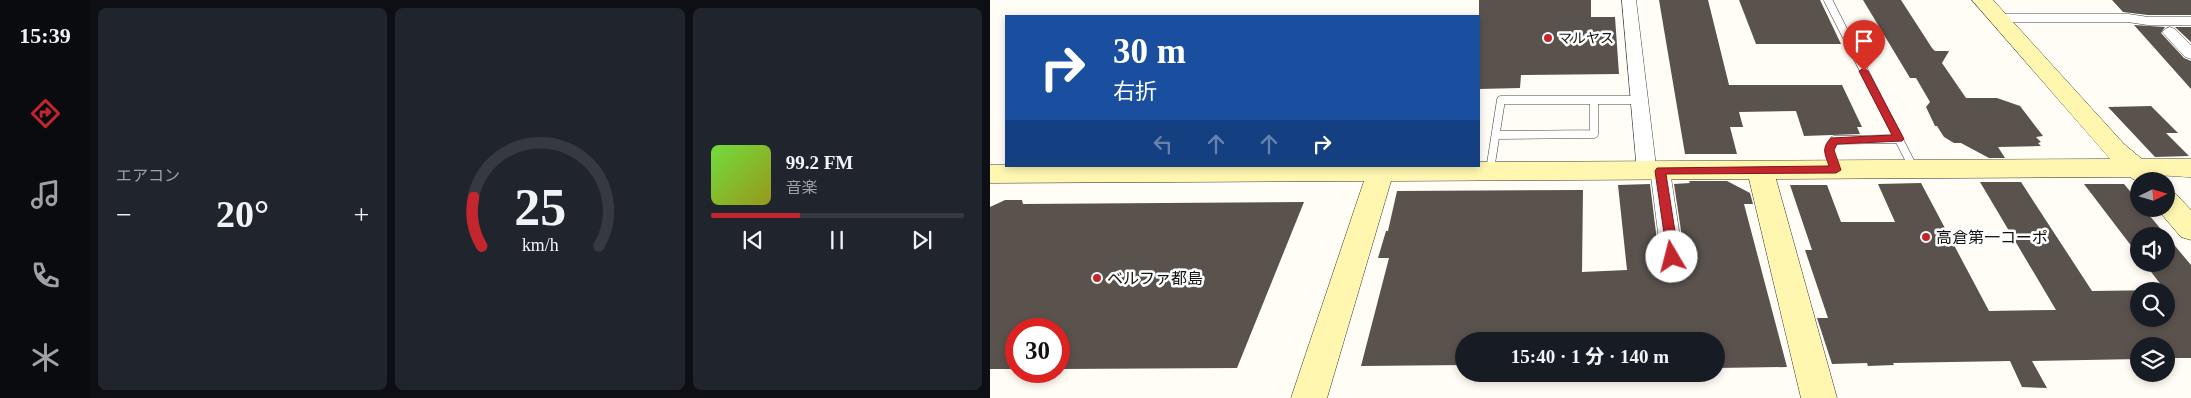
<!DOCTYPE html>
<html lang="ja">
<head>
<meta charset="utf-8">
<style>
  body { margin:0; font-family:"Times New Roman","Noto Sans JP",serif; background:#20242c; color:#f1f3f6; height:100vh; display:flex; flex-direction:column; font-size:19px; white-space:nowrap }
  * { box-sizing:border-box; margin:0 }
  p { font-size:16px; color:#9ea1a6 }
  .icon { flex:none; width:28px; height:28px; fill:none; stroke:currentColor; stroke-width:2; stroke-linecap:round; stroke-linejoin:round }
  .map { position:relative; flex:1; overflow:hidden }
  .details { display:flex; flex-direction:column; gap:8px; padding:8px; background:#0d0f14; width:900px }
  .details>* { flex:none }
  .top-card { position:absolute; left:15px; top:15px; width:475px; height:152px; border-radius:0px; box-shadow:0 2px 8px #0003; background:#1a4fa0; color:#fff; overflow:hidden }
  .needle { width:32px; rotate:85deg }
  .controls { position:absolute; left:1140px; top:172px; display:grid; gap:10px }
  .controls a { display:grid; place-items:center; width:45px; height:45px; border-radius:50%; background:#171b24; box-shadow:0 2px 8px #0003; font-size:25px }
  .speed { position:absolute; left:15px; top:318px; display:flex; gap:10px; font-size:25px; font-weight:700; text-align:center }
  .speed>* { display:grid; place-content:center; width:65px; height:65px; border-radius:50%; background:#171b24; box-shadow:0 2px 8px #0003; line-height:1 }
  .speed .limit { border:8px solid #d22; background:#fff; color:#111 }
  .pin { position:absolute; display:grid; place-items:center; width:42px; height:42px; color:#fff; margin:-51px -21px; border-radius:50% 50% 50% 0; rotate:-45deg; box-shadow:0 0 5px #0007 }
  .pin .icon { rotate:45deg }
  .me { position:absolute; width:55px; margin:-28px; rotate:352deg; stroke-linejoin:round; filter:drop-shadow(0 0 4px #0008) }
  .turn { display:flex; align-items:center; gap:18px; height:105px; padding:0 25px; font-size:22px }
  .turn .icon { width:65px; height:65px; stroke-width:2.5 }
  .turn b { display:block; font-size:35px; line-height:42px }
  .lanes { display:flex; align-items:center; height:48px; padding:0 25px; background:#0003; justify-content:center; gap:25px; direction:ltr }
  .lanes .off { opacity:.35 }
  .big { font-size:38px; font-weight:800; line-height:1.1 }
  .details .card { flex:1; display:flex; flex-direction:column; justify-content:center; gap:8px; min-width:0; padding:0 18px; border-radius:8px; background:#20242c }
  .details .dial { align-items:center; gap:0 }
  .dial svg { height:130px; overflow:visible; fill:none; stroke:#363941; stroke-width:7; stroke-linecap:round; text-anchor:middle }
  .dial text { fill:#f1f3f6; stroke:none }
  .song { display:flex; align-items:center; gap:15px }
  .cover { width:60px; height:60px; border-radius:8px; background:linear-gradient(135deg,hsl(100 70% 55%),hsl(60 70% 35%)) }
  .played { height:5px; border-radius:2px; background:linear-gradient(90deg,#c4262e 35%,#363941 35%) }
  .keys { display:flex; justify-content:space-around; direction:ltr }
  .heat { display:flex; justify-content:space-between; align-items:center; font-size:28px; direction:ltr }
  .details .tiles { flex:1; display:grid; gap:8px; grid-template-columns:repeat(3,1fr) }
  .trip { position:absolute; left:465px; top:332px; width:270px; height:50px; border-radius:25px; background:#171b24; box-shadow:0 2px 8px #0003; font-weight:800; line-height:50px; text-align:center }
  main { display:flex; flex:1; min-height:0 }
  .tab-bar { display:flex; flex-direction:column; width:90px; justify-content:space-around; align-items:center; background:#090b0e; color:#9ea1a6 }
  .tab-bar .icon { width:35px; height:35px }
  .tab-bar .current { color:#c4262e }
  .tab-bar b { font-size:22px; color:#f1f3f6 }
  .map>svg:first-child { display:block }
</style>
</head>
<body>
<main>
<nav class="tab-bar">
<b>15:39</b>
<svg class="icon current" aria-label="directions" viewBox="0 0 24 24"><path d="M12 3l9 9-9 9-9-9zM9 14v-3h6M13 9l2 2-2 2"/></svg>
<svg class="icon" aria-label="music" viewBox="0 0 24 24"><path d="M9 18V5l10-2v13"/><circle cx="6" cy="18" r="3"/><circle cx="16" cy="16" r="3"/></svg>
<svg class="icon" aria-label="phone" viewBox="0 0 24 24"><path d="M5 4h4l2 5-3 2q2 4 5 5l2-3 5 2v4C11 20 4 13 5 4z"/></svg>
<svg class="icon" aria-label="climate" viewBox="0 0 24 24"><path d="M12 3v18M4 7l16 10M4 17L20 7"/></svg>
</nav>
<section class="details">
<div class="tiles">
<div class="card"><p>エアコン</p>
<div class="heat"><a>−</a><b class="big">20°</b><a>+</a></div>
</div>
<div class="card dial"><svg viewBox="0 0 100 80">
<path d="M14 69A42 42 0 1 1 86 69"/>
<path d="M14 69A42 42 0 0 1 9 39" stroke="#c4262e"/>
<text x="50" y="56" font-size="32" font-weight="700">25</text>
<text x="50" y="72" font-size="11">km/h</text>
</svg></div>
<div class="card">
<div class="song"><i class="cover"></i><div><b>99.2 FM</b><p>音楽</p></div></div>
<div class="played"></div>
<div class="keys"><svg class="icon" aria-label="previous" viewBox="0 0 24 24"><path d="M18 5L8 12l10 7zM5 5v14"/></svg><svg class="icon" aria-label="pause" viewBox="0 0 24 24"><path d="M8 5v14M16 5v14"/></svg><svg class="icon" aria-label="next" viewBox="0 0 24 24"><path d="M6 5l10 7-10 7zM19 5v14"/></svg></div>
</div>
</div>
</section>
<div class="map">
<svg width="1201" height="398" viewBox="0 0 1201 398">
  <rect width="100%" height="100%" fill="#fffdf5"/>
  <path fill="#5a524d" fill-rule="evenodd" d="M489,0H601V17H625L629,74L531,75L530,88L489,89Z
    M669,0H718L739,85H852L872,127H867L870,134L814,136L806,111L749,112L753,127H740L747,154H695Z
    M749,0H830L851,44H766Z
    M873,0H911L942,48L945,51H959L952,63L976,98H1007L1030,106L1053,136L1046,137L1051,142L1048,143L1051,146L1008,147L1015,158H999L971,143H964L954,137L947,126H945L936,107L940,102L926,78H920Z
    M1122,0H1201V15H1158L1133,12Z
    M1144,25L1175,27L1171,33L1194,58L1201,61V89Z
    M1185,27H1201V42L1186,28Z
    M1161,106L1188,133H1176L1199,156L1165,157L1118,107Z
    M699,181H737L760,193L763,204H754L797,367L726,368V341H474V365L371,366L399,258H388L396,231H398L407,191L593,190L592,272L637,270L628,185L660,184L669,257L674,265L682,267L692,264L695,257L684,184L700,183Z
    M990,182H1031L1102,291L1175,290L1155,264H1176V236H1149V256L1094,184H1134L1149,202V209H1154L1201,265V358H1176V346H1149V359L1042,361L1057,388L1032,387L1020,361L903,363L904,365L878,366L877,363L842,364L827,318H838L815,250H822L800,185H837L851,222H905L888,184L931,183L999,311L1066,310ZM1149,291H1176V319H1149Z
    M15,200H32L33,204L314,202L247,368L69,369V329H26V369H0V207Z"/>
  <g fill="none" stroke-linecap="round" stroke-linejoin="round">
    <defs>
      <path id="lane-far1" d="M838,0L924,169
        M1008,18H1138L1158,21H1201
        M506,135L604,134V100
        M500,170L511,100H649
        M846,170L839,151L844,140L909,139"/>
      <path id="lane" d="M500,172L501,169"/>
      <path id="street" d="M632,0H646L666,166H677L680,171L693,257L690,263L682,265L674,263L671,257L661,176H650L647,171Z
        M1180,27L1185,29L1201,45V59L1195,57L1172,32L1175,29Z"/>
      <path id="secondary" d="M982,0H1003L1134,144L1152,159H1201V177C1192,177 1170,174 1163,177C1155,180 1149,184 1140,177L786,179L847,398H811L759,179L401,181L337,398H301L374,181L0,183V165L489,166V162L1120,159Z
        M1176,191L1186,194L1201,210V240L1191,237L1167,209H1176Z"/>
    </defs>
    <use href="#lane-far1" stroke="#444" stroke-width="9"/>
    <use href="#lane" stroke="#444" stroke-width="12"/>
    <use href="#street" stroke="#444" stroke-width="1"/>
    <use href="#secondary" stroke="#333" stroke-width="1"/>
    <use href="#lane-far1" stroke="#fff" stroke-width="8"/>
    <use href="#lane" stroke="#fff" stroke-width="11"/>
    <use href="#street" fill="#fff" fill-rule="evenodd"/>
    <use href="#secondary" fill="#fff6b0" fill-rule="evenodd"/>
  </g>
  <path fill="#c4262e" stroke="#7f191e" d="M874,68L878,71L914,139L912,141L847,144L844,150L851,170L846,173L676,174L689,257L687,261H678L665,171L667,168L839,166C835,154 831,148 841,138L902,135L869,71Z"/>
  <g fill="#c4262e" stroke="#fff" stroke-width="2">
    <circle cx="558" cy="38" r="5"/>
    <circle cx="936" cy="237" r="5"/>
    <circle cx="107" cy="278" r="5"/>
  </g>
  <g text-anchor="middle" stroke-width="5" stroke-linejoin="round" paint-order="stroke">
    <g font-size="14" fill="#111" stroke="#fff" text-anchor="start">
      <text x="568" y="43">マルヤス</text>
    </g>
    <g font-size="16" fill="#111" stroke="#fff" text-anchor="start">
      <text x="946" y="243">高倉第一コーポ</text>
      <text x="117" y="284">ベルファ都島</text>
    </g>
  </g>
</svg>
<div class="controls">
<a><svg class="needle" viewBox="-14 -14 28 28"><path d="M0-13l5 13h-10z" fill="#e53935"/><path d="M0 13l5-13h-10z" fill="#9ea1a6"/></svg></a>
<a><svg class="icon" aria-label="sound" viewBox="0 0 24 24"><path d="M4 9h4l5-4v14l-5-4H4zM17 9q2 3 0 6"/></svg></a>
<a><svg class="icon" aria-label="search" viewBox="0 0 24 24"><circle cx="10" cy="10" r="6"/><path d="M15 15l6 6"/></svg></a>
<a><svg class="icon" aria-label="layers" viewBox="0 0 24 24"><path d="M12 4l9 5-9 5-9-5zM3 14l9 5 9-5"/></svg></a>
</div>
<div class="speed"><div class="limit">30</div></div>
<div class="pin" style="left:874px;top:71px;background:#d93025"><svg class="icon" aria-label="arrive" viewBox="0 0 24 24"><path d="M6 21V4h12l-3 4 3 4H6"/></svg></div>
<svg class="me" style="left:682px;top:257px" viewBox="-20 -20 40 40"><circle r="19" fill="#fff"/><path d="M0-13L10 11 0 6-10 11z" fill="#c4262e"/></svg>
<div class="trip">15:40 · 1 分 · 140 m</div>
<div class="top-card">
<div class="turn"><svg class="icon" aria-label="right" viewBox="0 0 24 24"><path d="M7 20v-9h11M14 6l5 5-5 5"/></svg><div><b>30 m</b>右折</div></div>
<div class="lanes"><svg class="icon off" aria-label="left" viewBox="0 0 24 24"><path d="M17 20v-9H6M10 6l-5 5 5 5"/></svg><svg class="icon off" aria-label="ahead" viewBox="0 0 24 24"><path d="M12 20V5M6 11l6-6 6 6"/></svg><svg class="icon off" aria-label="ahead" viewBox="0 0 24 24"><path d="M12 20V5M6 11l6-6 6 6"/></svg><svg class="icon" aria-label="right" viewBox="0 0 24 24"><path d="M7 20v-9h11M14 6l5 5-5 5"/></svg></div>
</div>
</div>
</main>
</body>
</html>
